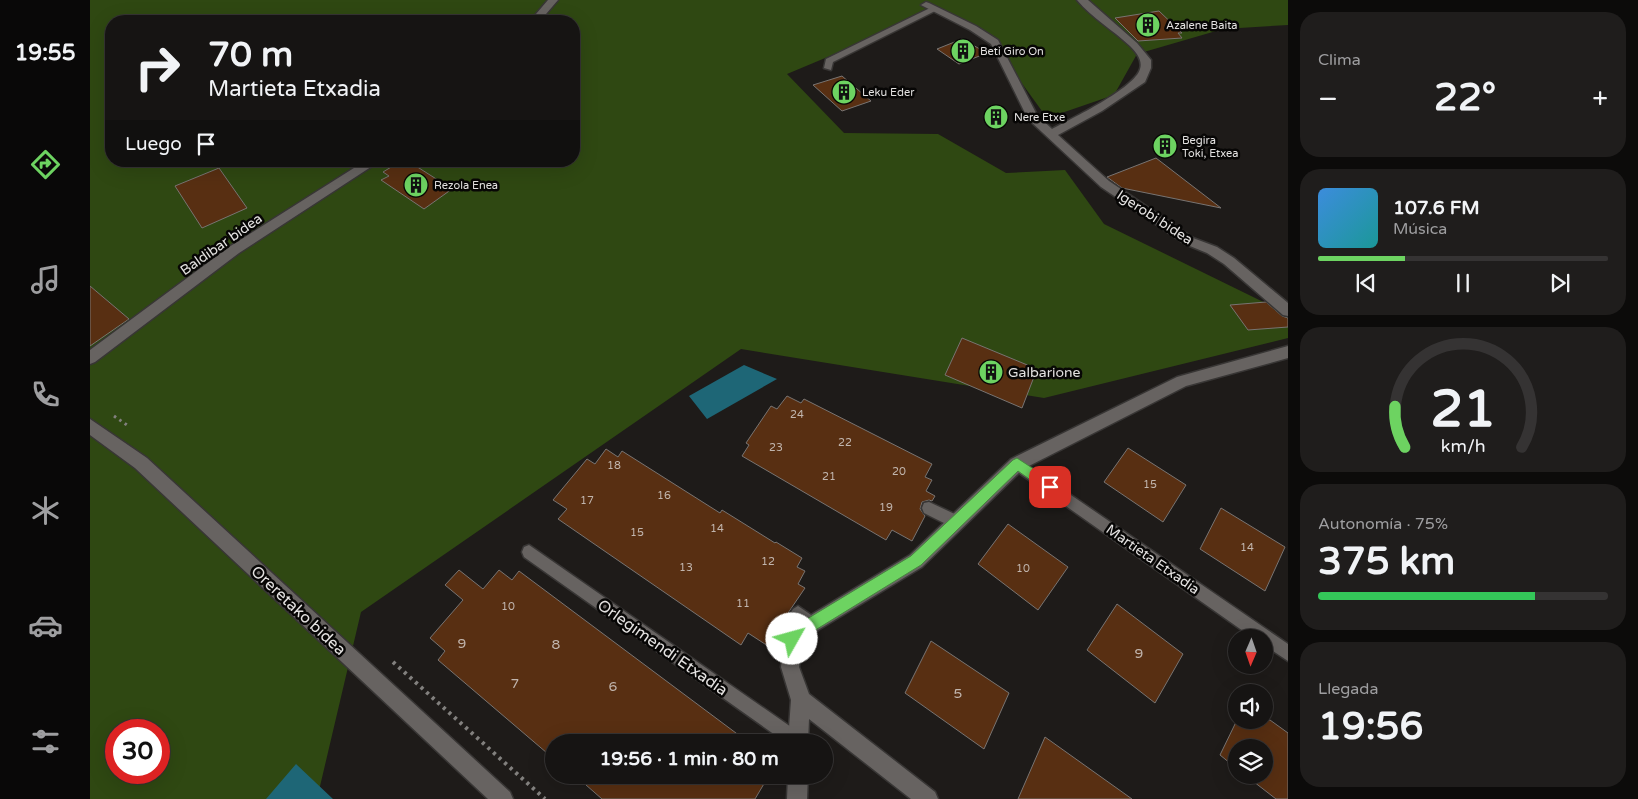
<!DOCTYPE html>
<html lang="es">
<head>
<meta charset="utf-8">
<style>
  body { margin:0; font-family:"Varela Round",sans-serif; background:#1f1d1c; color:#f1f3f6; height:100vh; display:flex; flex-direction:column; font-size:19px; white-space:nowrap }
  * { box-sizing:border-box; margin:0 }
  p { font-size:16px; color:#9e9ea0 }
  .icon { flex:none; width:28px; height:28px; fill:none; stroke:currentColor; stroke-width:2; stroke-linecap:round; stroke-linejoin:round }
  .map { position:relative; flex:1; overflow:hidden }
  .sheet { display:flex; flex-direction:column; gap:12px; padding:12px; background:#0c0b0a; width:350px }
  .sheet>* { flex:none }
  .hud { position:absolute; left:15px; top:15px; width:475px; height:152px; border-radius:20px; box-shadow:0 5px 20px #0002,0 0 0 1px #353333; background:#161413; color:#f1f3f6; overflow:hidden }
  .needle { width:32px; rotate:182deg }
  .fabs { position:absolute; left:1138px; top:629px; display:grid; gap:10px }
  .fabs a { display:grid; place-items:center; width:45px; height:45px; border-radius:50%; background:#161413; box-shadow:0 5px 20px #0002,0 0 0 1px #353333; font-size:25px }
  .speed { position:absolute; left:15px; top:719px; display:flex; gap:10px; font-size:25px; font-weight:700; text-align:center }
  .speed>* { display:grid; place-content:center; width:65px; height:65px; border-radius:50%; background:#161413; box-shadow:0 5px 20px #0002,0 0 0 1px #353333; line-height:1 }
  .speed .limit { border:8px solid #d22; background:#fff; color:#111 }
  .pin { position:absolute; display:grid; place-items:center; width:42px; height:42px; color:#fff; margin:-21px; border-radius:10px; box-shadow:0 2px 8px #0006 }
  .me { position:absolute; width:55px; margin:-28px; rotate:52deg; stroke-linejoin:round; filter:drop-shadow(0 0 4px #0008) }
  .turn { display:flex; align-items:center; gap:18px; height:105px; padding:0 20px; font-size:22px }
  .turn .icon { width:65px; height:65px; stroke-width:2.5 }
  .turn b { display:block; font-size:35px; line-height:42px }
  .then { display:flex; align-items:center; height:48px; padding:0 20px; background:#0003; gap:10px; font-size:19px }
  .big { font-size:38px; font-weight:800; line-height:1.1 }
  .sheet .tile { flex:1; display:flex; flex-direction:column; justify-content:center; gap:8px; min-width:0; padding:0 18px; border-radius:20px; background:#1f1d1c }
  .sheet .dial { align-items:center; gap:0 }
  .dial svg { height:130px; overflow:visible; fill:none; stroke:#353333; stroke-width:7; stroke-linecap:round; text-anchor:middle }
  .dial text { fill:#f1f3f6; stroke:none }
  .song { display:flex; align-items:center; gap:15px }
  .cover { width:60px; height:60px; border-radius:8px; background:linear-gradient(135deg,hsl(210 70% 55%),hsl(180 70% 35%)) }
  .played { height:5px; border-radius:2px; background:linear-gradient(90deg,#6dd361 30%,#353333 30%) }
  .keys { display:flex; justify-content:space-around; direction:ltr }
  .heat { display:flex; justify-content:space-between; align-items:center; font-size:28px; direction:ltr }
  .charge { height:8px; border-radius:4px; background:linear-gradient(90deg,#34c759 75%,#353333 0) }
  .trip { position:absolute; left:455px; top:734px; width:288px; height:50px; border-radius:25px; background:#161413; box-shadow:0 5px 20px #0002,0 0 0 1px #353333; font-weight:800; line-height:50px; text-align:center }
  main { display:flex; flex:1; min-height:0 }
  .tabs { display:flex; flex-direction:column; width:90px; justify-content:space-around; align-items:center; background:#090808; color:#9e9ea0 }
  .tabs .icon { width:35px; height:35px }
  .tabs .active { color:#6dd361 }
  .tabs b { font-size:22px; color:#f1f3f6 }
  .map>svg:first-child { display:block }
</style>
</head>
<body>
<main>
<nav class="tabs">
<b>19:55</b>
<svg class="icon active" aria-label="directions" viewBox="0 0 24 24"><path d="M12 3l9 9-9 9-9-9zM9 14v-3h6M13 9l2 2-2 2"/></svg>
<svg class="icon" aria-label="music" viewBox="0 0 24 24"><path d="M9 18V5l10-2v13"/><circle cx="6" cy="18" r="3"/><circle cx="16" cy="16" r="3"/></svg>
<svg class="icon" aria-label="phone" viewBox="0 0 24 24"><path d="M5 4h4l2 5-3 2q2 4 5 5l2-3 5 2v4C11 20 4 13 5 4z"/></svg>
<svg class="icon" aria-label="climate" viewBox="0 0 24 24"><path d="M12 3v18M4 7l16 10M4 17L20 7"/></svg>
<svg class="icon" aria-label="car" viewBox="0 0 24 24"><path d="M5 17H2v-5l4-1 3-4h7l3 4 3 1v5h-3M9 17h6M6 11h13"/><circle cx="7" cy="17" r="2"/><circle cx="17" cy="17" r="2"/></svg>
<svg class="icon" aria-label="filters" viewBox="0 0 24 24"><path d="M4 7h16M4 17h16"/><circle cx="9" cy="7" r="2"/><circle cx="15" cy="17" r="2"/></svg>
</nav>
<div class="map">
<svg width="1198" height="799" viewBox="0 0 1198 799">
  <rect width="100%" height="100%" fill="#1e1b19"/>
  <path fill="#2f4812" fill-rule="evenodd" d="M0,0H1198V25L1133,29L1047,54L1024,95L957,118L899,38L845,12L697,74L754,133L848,134L916,173L975,170L1014,224L1198,314V338L954,398L651,349L271,612L227,799H0ZM21,21H484V161H21ZM26,730H69V772H26Z"/>
  <path fill="#1e6676" d="M654,365L687,379L617,419L599,396Z
    M206,764L243,799H176Z"/>
  <path fill="#582f12" stroke="#787472" d="M1069,11L1092,33H1088L1092,38L1048,41L1025,18Z
    M872,39L897,53L869,64L847,49Z
    M752,76L781,101L752,111L723,85Z
    M1066,158L1131,208L1032,188L1017,177Z
    M311,161H318L362,189L334,209L291,180L299,176L293,172Z
    M129,168L157,208L112,228L85,186Z
    M0,286L39,319L0,346Z
    M1176,302L1192,316L1198,318V327L1158,330L1140,305Z
    M872,338L947,369L932,408L855,375Z
    M697,396L711,403L714,399L842,464L835,477L842,480L836,491L845,496L842,501L839,500L832,502L830,509L835,516L822,541L802,530L796,540L652,456L659,445L656,443L681,406L687,409Z
    M1038,448L1096,485L1073,522L1014,482Z
    M516,449L528,457L532,451L630,513L632,510L685,543L686,542L712,558L707,567L715,571L708,584L715,588L698,613L699,616L681,648L658,633L651,645L468,519L477,509L463,500L497,459L505,464Z
    M1131,508L1195,547L1175,591L1110,549Z
    M918,524L978,567L948,610L888,564Z
    M369,570L393,589L409,570L422,580L429,571L658,742H464V759L348,660L355,651L340,638L373,600L355,585Z
    M1027,604L1093,654L1065,703L997,650Z
    M841,641L919,693L894,749L815,693Z
    M1147,720H1180L1198,733V799H1186L1155,775H1174V748H1146V768L1130,755Z
    M955,737L1042,799H928Z
    M502,775H675L678,777L665,799H512L496,785Z"/>
  <g fill="none" stroke-linecap="round" stroke-linejoin="round">
    <defs>
      <path id="service" d="M840,8L847,10L743,62L741,70L734,68L736,59Z
        M927,458L1198,644V661L1174,645V638H1163L922,468L920,464L922,460Z
        M839,502L871,517L873,522L871,527L866,529L834,513L832,508L834,503Z
        M439,545L714,736L716,742H695L434,557L432,552L434,547Z
        M708,606L727,619L730,624L727,629L722,632L703,619L700,614L703,609Z"/>
      <path id="minor" d="M458,0H468L450,21H440Z
        M987,0H998L1047,43L1061,60V68L1055,82L1012,111L968,135L1019,181L1103,238L1127,247L1144,258L1198,303V316L1193,315L1134,264L1117,253L1095,244L1011,187L938,119L901,44L880,30L831,5L836,2L839,3L886,26L908,40L947,115L962,129C981,119 1045,88 1050,69C1053,60 1046,52 1040,46C1023,30 1002,18 987,0Z
        M275,161H290L149,253L5,362L0,364V350L139,247Z
        M1198,346V358L1096,386L933,469L832,567L728,630L712,644L709,667L719,694L845,792L848,799H821L719,719L718,742H698L701,700L691,667L694,639L696,632L716,618L820,555L921,459L1087,377Z
        M698,775H718L717,799H697Z"/>
      <path id="secondary" d="M0,419L57,458L420,792L423,799H398L45,468L0,435Z"/>
    </defs>
    <use href="#service" stroke="#383635" stroke-width="3"/>
    <use href="#minor" stroke="#383635" stroke-width="3"/>
    <use href="#secondary" stroke="#383635" stroke-width="3"/>
    <path stroke="#82807e" stroke-width="3" stroke-dasharray="2.5 4" stroke-linecap="butt" d="M24,416L37,425"/>
    <path stroke="#82807e" stroke-width="4" stroke-dasharray="3 4.5" stroke-linecap="butt" d="M303,662L455,799"/>
    <use href="#service" fill="#676361" fill-rule="evenodd"/>
    <use href="#minor" fill="#676361" fill-rule="evenodd"/>
    <use href="#secondary" fill="#676361" fill-rule="evenodd"/>
  </g>
  <path fill="#6dd361" stroke="#47893f" d="M927,458L965,483L967,487L965,491L960,493L956,491L928,471L831,565L727,629L702,646L698,644L695,639L698,634L717,619L821,556L923,460Z"/>
  <defs>
    <symbol id="building-disc" viewBox="-11 -11 22 22"><circle r="9.5" fill="#6dd361" stroke="#070605"/><path d="M-4-6H4V6H1V3H-1V6H-4ZM-2.5-4.3h1.7v1.8h-1.7ZM.8-4.3h1.7v1.8H.8ZM-2.5-1h1.7V.8h-1.7ZM.8-1h1.7V.8H.8Z" fill="#111"/></symbol>
  </defs>
  <g fill-rule="evenodd">
    <use href="#building-disc" x="1044" y="11" width="28" height="28"/>
    <use href="#building-disc" x="859" y="37" width="28" height="28"/>
    <use href="#building-disc" x="740" y="78" width="28" height="28"/>
    <use href="#building-disc" x="892" y="103" width="28" height="28"/>
    <use href="#building-disc" x="1061" y="132" width="28" height="28"/>
    <use href="#building-disc" x="312" y="171" width="28" height="28"/>
    <use href="#building-disc" x="887" y="358" width="28" height="28"/>
  </g>
  <g text-anchor="middle" stroke-width="5" stroke-linejoin="round" paint-order="stroke">
    <g font-size="11" fill="#e4e2e1" stroke="#070605" text-anchor="start">
      <text x="1076" y="29">Azalene Baita</text>
      <text x="890" y="55">Beti Giro On</text>
      <text x="772" y="96">Leku Eder</text>
      <text x="924" y="121">Nere Etxe</text>
      <text x="1092" y="144">Begira<tspan x="1092" dy="13">Toki, Etxea</tspan></text>
      <text x="344" y="189">Rezola Enea</text>
    </g>
    <g font-size="11" fill="#c1b5ad">
      <text x="707" y="418">24</text>
      <text x="755" y="446">22</text>
      <text x="686" y="451">23</text>
      <text x="524" y="469">18</text>
      <text x="809" y="475">20</text>
      <text x="739" y="480">21</text>
      <text x="1060" y="488">15</text>
      <text x="574" y="499">16</text>
      <text x="497" y="504">17</text>
      <text x="796" y="511">19</text>
      <text x="627" y="532">14</text>
      <text x="547" y="536">15</text>
      <text x="1157" y="551">14</text>
      <text x="678" y="565">12</text>
      <text x="596" y="571">13</text>
      <text x="933" y="572">10</text>
      <text x="653" y="607">11</text>
      <text x="418" y="610">10</text>
    </g>
    <g font-size="14" fill="#e4e2e1" stroke="#070605">
      <text transform="translate(1065 217) rotate(33)" y="5">Igerobi bidea</text>
      <text transform="translate(131 244) rotate(-35)" y="5">Baldibar bidea</text>
      <text transform="translate(1063 559) rotate(35)" y="5">Martieta Etxadia</text>
    </g>
    <g font-size="14" fill="#e4e2e1" stroke="#070605" text-anchor="start">
      <text x="918" y="377">Galbarione</text>
    </g>
    <g font-size="14" fill="#c1b5ad">
      <text x="372" y="648">9</text>
      <text x="466" y="649">8</text>
      <text x="1049" y="658">9</text>
      <text x="425" y="688">7</text>
      <text x="523" y="691">6</text>
      <text x="868" y="698">5</text>
    </g>
    <g font-size="16" fill="#e4e2e1" stroke="#070605">
      <text transform="translate(209 610) rotate(43)" y="6">Oreretako bidea</text>
      <text transform="translate(573 647) rotate(35)" y="6">Orlegimendi Etxadia</text>
    </g>
  </g>
</svg>
<div class="fabs">
<a><svg class="needle" viewBox="-14 -14 28 28"><path d="M0-13l5 13h-10z" fill="#e53935"/><path d="M0 13l5-13h-10z" fill="#9e9ea0"/></svg></a>
<a><svg class="icon" aria-label="sound" viewBox="0 0 24 24"><path d="M4 9h4l5-4v14l-5-4H4zM17 9q2 3 0 6"/></svg></a>
<a><svg class="icon" aria-label="layers" viewBox="0 0 24 24"><path d="M12 4l9 5-9 5-9-5zM3 14l9 5 9-5"/></svg></a>
</div>
<div class="speed"><div class="limit">30</div></div>
<div class="pin" style="left:960px;top:487px;background:#d93025"><svg class="icon" aria-label="arrive" viewBox="0 0 24 24"><path d="M6 21V4h12l-3 4 3 4H6"/></svg></div>
<svg class="me" style="left:702px;top:639px" viewBox="-20 -20 40 40"><circle r="19" fill="#fff"/><path d="M0-13L10 11 0 6-10 11z" fill="#6dd361"/></svg>
<div class="trip">19:56 · 1 min · 80 m</div>
<div class="hud">
<div class="turn"><svg class="icon" aria-label="right" viewBox="0 0 24 24"><path d="M7 20v-9h11M14 6l5 5-5 5"/></svg><div><b>70 m</b>Martieta Etxadia</div></div>
<div class="then">Luego<svg class="icon" aria-label="arrive" viewBox="0 0 24 24"><path d="M6 21V4h12l-3 4 3 4H6"/></svg></div>
</div>
</div>
<section class="sheet">
<div class="tile"><p>Clima</p>
<div class="heat"><a>−</a><b class="big">22°</b><a>+</a></div>
</div>
<div class="tile">
<div class="song"><i class="cover"></i><div><b>107.6 FM</b><p>Música</p></div></div>
<div class="played"></div>
<div class="keys"><svg class="icon" aria-label="previous" viewBox="0 0 24 24"><path d="M18 5L8 12l10 7zM5 5v14"/></svg><svg class="icon" aria-label="pause" viewBox="0 0 24 24"><path d="M8 5v14M16 5v14"/></svg><svg class="icon" aria-label="next" viewBox="0 0 24 24"><path d="M6 5l10 7-10 7zM19 5v14"/></svg></div>
</div>
<div class="tile dial"><svg viewBox="0 0 100 80">
<path d="M14 69A42 42 0 1 1 86 69"/>
<path d="M14 69A42 42 0 0 1 8 44" stroke="#6dd361"/>
<text x="50" y="56" font-size="32" font-weight="700">21</text>
<text x="50" y="72" font-size="11">km/h</text>
</svg></div>
<div class="tile"><p>Autonomía · 75%</p><b class="big">375 km</b><div class="charge"></div></div>
<div class="tile"><p>Llegada</p><b class="big">19:56</b></div>
</section>
</main>
</body>
</html>
